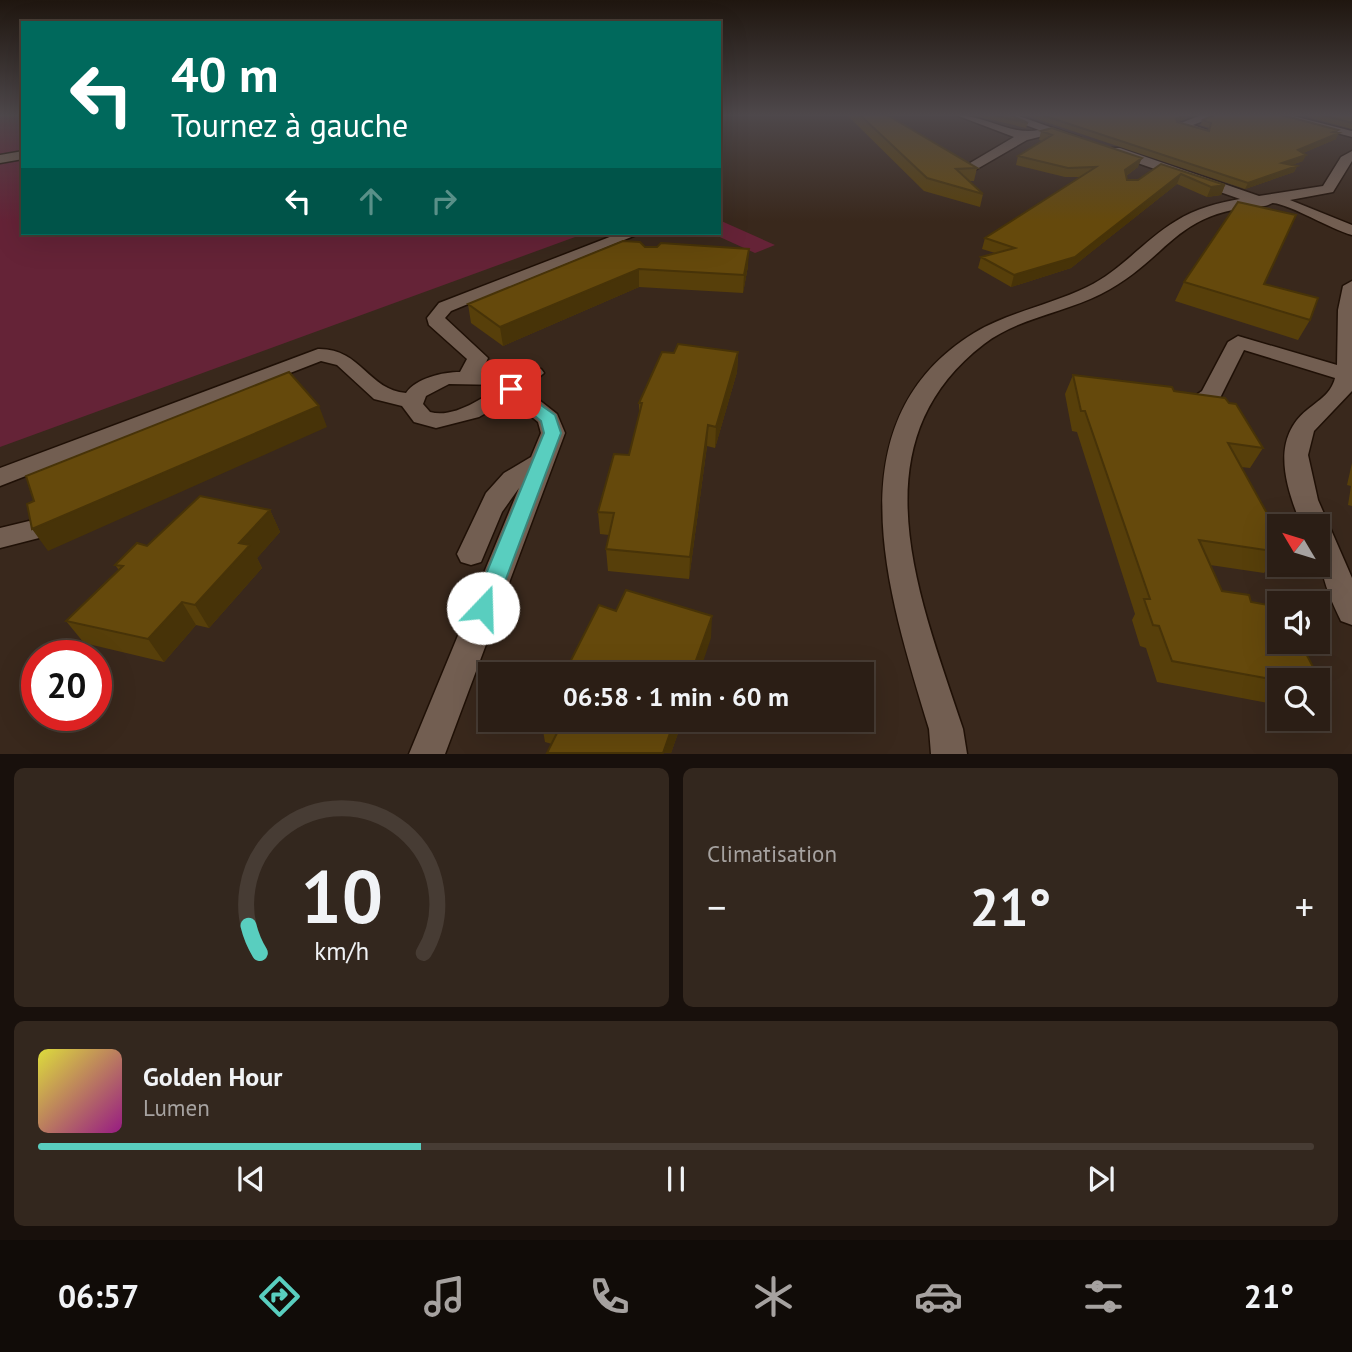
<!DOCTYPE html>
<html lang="fr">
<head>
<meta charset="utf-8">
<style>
  body { margin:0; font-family:"PT Sans",sans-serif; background:#33271e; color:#f1f3f6; height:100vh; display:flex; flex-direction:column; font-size:26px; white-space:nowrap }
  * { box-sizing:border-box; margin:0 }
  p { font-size:23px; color:#a6a2a0 }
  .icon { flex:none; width:38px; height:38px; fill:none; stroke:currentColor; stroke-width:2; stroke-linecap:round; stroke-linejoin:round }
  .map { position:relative; height:754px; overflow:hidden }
  .side { display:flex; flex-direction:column; gap:14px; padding:14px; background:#18100c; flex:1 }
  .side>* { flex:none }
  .top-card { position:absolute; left:21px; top:21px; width:700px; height:214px; border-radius:0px; box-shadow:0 7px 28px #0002,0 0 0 2px #473c34; background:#00695c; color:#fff; overflow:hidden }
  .needle { width:46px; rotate:308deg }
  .tools { position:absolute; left:1267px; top:514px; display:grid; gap:14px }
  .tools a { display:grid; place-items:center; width:63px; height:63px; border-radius:0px; background:#2b1e15; box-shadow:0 7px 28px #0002,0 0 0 2px #473c34; font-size:35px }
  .speed { position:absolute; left:21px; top:640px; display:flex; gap:14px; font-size:35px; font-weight:700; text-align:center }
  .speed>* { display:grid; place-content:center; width:91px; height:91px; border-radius:50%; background:#2b1e15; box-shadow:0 7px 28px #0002,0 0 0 2px #473c34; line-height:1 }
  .speed .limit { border:10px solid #d22; background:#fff; color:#111 }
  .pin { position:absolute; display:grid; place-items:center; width:60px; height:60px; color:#fff; margin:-30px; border-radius:14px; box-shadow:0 4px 10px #0006 }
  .me { position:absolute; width:77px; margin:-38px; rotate:21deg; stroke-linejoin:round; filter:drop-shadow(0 0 5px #0008) }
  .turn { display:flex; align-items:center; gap:24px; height:147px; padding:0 35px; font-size:32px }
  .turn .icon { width:91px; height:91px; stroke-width:2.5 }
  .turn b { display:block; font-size:49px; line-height:60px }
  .lanes { display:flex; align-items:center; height:66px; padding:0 35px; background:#0003; justify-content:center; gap:35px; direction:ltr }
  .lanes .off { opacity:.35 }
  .big { font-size:52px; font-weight:800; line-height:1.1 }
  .side .widget { flex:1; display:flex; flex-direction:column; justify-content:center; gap:10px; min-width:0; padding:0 24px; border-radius:10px; background:#33271e }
  .side .dial { align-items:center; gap:0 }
  .dial svg { height:182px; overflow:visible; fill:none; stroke:#473c34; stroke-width:7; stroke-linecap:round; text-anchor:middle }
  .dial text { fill:#f1f3f6; stroke:none }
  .song { display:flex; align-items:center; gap:21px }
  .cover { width:84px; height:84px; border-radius:10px; background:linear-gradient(135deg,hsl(60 70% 55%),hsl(310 70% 35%)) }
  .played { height:7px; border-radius:4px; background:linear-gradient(90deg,#59cebf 30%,#473c34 30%) }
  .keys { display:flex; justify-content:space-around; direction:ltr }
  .heat { display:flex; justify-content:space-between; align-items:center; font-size:38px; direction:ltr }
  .side .tiles { flex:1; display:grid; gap:14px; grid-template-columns:1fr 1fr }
  .widget:last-child { grid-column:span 2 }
  .trip { position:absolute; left:478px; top:662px; width:396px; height:70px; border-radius:0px; background:#2b1e15; box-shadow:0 7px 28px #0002,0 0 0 2px #473c34; font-weight:800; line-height:70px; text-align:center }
  .tabs { display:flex; height:112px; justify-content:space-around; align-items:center; background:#110c08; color:#a6a2a0 }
  .tabs .icon { width:49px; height:49px }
  .tabs .active { color:#59cebf }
  .tabs b { font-size:32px; color:#f1f3f6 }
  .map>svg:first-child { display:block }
</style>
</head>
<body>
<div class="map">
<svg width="1352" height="754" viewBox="0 0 1352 754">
  <rect width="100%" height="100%" fill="#39281c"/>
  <path fill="#652337" d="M0,115H23V233H586L0,447Z
    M719,220L775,245L755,253L711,233H719Z"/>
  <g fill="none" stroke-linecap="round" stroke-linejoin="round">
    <defs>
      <path id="minor" d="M956,115C985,115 1011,136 1039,130L999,115H1016L1081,138L1075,142L1051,134L1027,140L970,173L964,169L965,166L1014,137Z
        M1201,115H1218L1193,125L1207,130V134L1176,125Z
        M1269,115H1289L1352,131V137Z
        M1112,148H1120L1259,196L1323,186L1341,157L1352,151V161L1333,192L1290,200L1352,225V235C1330,229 1292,205 1273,203C1272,203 1267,206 1264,206C1172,211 1171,258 1101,294C1064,313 1018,318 984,344C853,444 921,601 963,729L967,754H931L929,729C890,599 829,422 974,333C1009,312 1050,305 1087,287C1121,271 1144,240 1176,221C1196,208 1218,203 1240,199L1112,154Z
        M23,151V159L0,163V155Z
        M620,233H641L451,311L445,318L488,358L481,373L541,369L544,373L525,389L557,414L565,433L445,754H409L519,488L502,512L481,562L471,565L461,562L457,554L486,493L504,473L531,457L541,433L538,422L510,399L479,417L436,428L414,422L402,406L374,399L337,365L321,361L0,486V468L318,349C361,348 368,390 406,393C416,378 443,372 460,372L467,359L429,325L427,318L439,303ZM449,384L503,385C484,397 454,419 430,412L423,404L426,396Z
        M1352,281V391L1314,431L1308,455L1318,500L1352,578V625L1341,621C1324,586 1318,566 1318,527H1302C1287,489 1269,441 1307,410C1319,400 1331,394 1335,378L1244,350L1219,400L1200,407L1189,400L1202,391L1228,342L1238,336L1337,365L1338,310L1343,286Z
        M29,521L39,524L42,531L39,538L0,548V528Z"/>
    </defs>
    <use href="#minor" stroke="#1f1006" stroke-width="3"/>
    <use href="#minor" fill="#725e51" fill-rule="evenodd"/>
  </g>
  <path fill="#573f0a" d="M847,115H887L977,168L974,181H969L983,194L980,207L924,191Z
    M971,115H1010L1028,123L1026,128Z
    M1025,115H1194L1177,122L1208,131L1209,128L1200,125L1203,120L1337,133L1336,139L1303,153V161L1291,165L1297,166L1294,172L1245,189Z
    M1301,115H1352V129Z
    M1041,131L1138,167L1126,176L1127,180H1138L1161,164L1225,185L1221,195L1207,197L1177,184L1071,268L1011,287L978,268L981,257L995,253L982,249L985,238L1081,177H1065L1016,165L1018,156L1042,141L1039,140Z
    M645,247L748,266L743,293L639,287L503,346L471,323L468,304Z
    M1184,282L1264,284L1310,320L1298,340L1175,301Z
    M738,352L737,372L715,448L707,446L689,579L608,571L606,549L609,535L600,534L598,512L629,455L639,413V403L674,353Z
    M1073,375L1172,387L1174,391L1225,398L1229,403L1236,404L1263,448L1250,468L1241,467L1279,535V545L1277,549L1279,552L1264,573L1210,565L1222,591L1249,595L1251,602L1279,607V642H1300L1324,688L1318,695V681H1279V705L1157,682L1146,648L1140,646L1132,620L1135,614L1077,432L1072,431L1065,394Z
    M1352,463V506L1348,505L1351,486L1347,485Z
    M270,510L280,532L257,558L262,568L209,628L196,625L164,662L84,643L66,621L119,570L115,565L147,546Z
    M541,719H683L671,753H547L552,744L545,742Z"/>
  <path fill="#473308" d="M1184,115H1194L1174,124L1176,119Z
    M1338,130L1336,135L1339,133L1336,139L1296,156L1298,150Z
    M1306,155L1303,161L1279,169L1282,163Z
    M1142,158L1138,167L1121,179L1125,170Z
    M1297,166L1294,172L1245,189L1248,183Z
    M1181,174L1177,184L1071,268L1011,287L1014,275Z
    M1225,185L1221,195L1207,197L1211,187Z
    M749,249L748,266L743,293L744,275Z
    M639,269V287L503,346L500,327Z
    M738,352L737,372L715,448L716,427Z
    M319,406L327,427L48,551L32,529Z
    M708,425L707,446L689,579L690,557Z
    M270,510L280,532L257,558L262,568L209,628L195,605L239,543Z
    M182,602L196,625L164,662L148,639Z
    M712,616L711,638L699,674H691Z
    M675,719H683L671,753H663Z"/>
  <path fill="#65490c" stroke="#473308" stroke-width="2" d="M860,115H887L977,168L956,169L983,194L927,178Z
    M994,115H1010L1028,123Z
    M1042,115H1184L1176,119L1177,122L1209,131L1211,123L1203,120L1214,115H1282L1338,130L1333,132L1339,133L1298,150L1306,155L1282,163L1297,166L1248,183Z
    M1323,115H1352V123Z
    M1052,128L1142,158L1125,170L1127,180H1138L1161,164L1225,185L1211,187L1181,174L1075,257L1014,275L981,257L1015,248L985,238L1096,167L1068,168L1018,156L1052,135L1041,131Z
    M1238,202L1296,215L1264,284L1318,298L1310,320L1184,282Z
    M623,241L640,242L645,247H657L661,243L749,249L744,275L639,269L500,327L468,304Z
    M678,344L738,352L716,427L708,425L690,557L606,549L614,513L598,512L614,454L629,455L642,403H639L662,352L674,353Z
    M289,372L319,406L32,529L27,504L34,501L26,476Z
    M1073,375L1172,387L1174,391L1225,398L1229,403L1236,404L1263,448L1228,443L1279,535V540L1272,539L1279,552L1199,540L1222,591L1249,595L1251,602L1279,607V642H1300L1324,688L1318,687V681H1282L1172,661L1159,626L1153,625L1144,599H1150L1085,411H1081Z
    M200,496L270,510L239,543L250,545L195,605L182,602L148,639L66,621L123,566L115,565L137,543L147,546Z
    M626,590L712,616L691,674H564L599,605L616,611Z
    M541,719H675L663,753H547L560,727Z"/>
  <linearGradient id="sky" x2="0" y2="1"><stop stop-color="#1f160f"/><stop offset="0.52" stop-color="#4e484b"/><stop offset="1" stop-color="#4e484b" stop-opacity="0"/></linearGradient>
  <rect width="1352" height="221" fill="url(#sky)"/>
  <path fill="#59cebf" stroke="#3a867c" stroke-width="2" d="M511,384L555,415L561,433L495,608L491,615L483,618L475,615L472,608L544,433L541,421L503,389Z"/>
</svg>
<div class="tools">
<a><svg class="needle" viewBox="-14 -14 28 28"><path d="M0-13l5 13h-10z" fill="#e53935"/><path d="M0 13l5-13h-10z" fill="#a6a2a0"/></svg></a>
<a><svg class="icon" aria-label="sound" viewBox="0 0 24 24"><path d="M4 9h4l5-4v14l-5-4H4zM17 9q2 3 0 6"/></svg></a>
<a><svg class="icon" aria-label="search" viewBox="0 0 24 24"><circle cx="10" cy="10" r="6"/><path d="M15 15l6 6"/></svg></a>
</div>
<div class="speed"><div class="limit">20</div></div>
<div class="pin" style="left:511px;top:389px;background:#d93025"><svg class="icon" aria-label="arrive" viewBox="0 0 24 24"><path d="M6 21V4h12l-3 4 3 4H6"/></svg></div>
<svg class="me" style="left:483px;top:608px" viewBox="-20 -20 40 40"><circle r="19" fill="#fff"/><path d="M0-13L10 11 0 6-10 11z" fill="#59cebf"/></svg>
<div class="trip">06:58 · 1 min · 60 m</div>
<div class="top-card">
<div class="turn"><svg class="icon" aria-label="left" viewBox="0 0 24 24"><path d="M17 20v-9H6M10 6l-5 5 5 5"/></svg><div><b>40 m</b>Tournez à gauche</div></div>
<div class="lanes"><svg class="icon" aria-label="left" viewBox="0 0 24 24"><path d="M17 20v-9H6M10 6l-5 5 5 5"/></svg><svg class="icon off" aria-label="ahead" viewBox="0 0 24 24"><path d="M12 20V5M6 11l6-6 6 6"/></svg><svg class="icon off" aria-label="right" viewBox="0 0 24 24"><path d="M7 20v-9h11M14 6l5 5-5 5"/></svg></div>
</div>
</div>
<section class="side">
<div class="tiles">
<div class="widget dial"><svg viewBox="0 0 100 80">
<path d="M14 69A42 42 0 1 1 86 69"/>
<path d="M14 69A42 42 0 0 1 9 57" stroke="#59cebf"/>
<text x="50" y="56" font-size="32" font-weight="700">10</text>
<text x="50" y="72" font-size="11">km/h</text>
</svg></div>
<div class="widget"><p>Climatisation</p>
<div class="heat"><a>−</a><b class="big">21°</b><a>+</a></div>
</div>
<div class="widget">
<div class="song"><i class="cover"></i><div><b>Golden Hour</b><p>Lumen</p></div></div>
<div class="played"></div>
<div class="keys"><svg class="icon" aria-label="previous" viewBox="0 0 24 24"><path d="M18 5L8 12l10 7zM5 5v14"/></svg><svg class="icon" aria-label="pause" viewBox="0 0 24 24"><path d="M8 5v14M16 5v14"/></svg><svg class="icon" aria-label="next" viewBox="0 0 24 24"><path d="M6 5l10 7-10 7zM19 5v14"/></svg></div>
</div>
</div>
</section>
<nav class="tabs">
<b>06:57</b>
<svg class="icon active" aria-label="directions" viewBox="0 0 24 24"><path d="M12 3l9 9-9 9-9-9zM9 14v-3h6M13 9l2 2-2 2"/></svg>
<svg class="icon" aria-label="music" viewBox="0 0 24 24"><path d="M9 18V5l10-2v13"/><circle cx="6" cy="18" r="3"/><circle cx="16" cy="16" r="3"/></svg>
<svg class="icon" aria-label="phone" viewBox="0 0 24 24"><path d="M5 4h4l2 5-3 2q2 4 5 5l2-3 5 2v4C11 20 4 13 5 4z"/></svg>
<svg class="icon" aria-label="climate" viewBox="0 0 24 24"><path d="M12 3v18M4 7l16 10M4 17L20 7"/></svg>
<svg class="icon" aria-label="car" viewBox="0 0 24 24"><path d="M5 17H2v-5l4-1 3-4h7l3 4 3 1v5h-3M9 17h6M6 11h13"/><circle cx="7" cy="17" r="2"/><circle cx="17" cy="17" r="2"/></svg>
<svg class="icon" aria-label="filters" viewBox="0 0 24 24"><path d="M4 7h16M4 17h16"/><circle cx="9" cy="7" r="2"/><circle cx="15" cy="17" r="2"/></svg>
<b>21°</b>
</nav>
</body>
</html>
